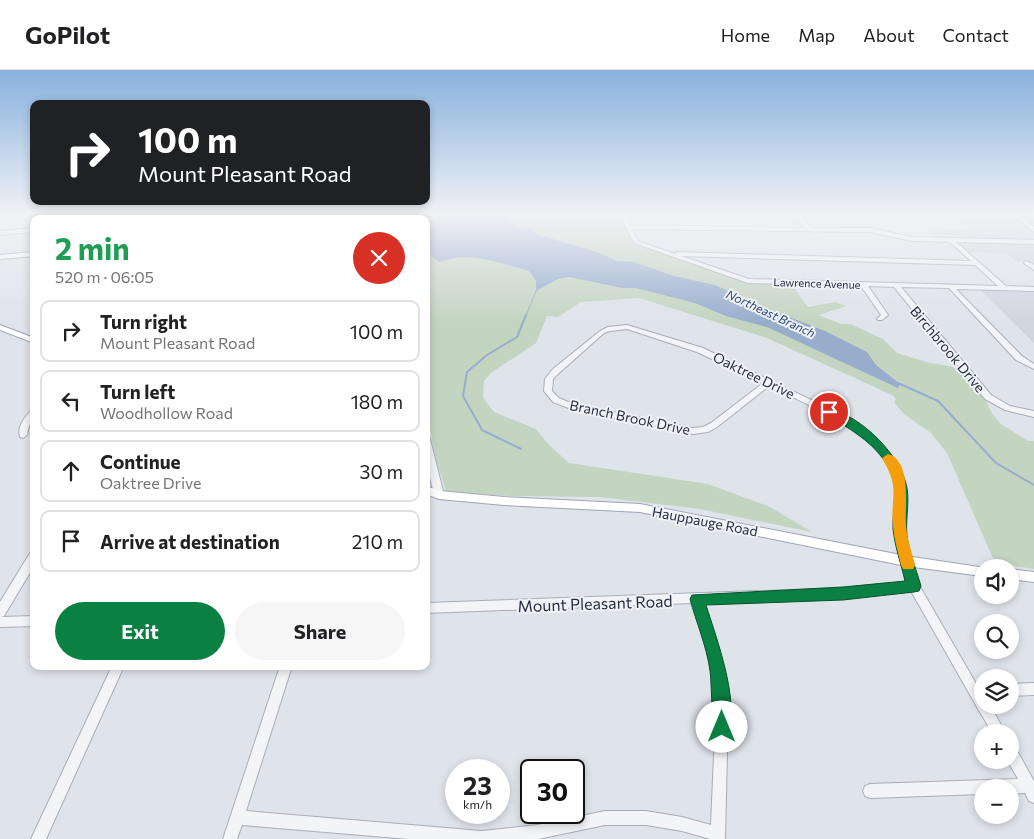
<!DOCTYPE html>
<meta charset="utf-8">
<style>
:root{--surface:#fff;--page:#f6f6f6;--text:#202124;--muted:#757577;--line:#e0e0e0;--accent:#0b8043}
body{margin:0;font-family:Commissioner,sans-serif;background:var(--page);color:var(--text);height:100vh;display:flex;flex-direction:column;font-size:19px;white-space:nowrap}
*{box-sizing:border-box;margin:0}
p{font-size:16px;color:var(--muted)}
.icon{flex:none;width:28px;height:28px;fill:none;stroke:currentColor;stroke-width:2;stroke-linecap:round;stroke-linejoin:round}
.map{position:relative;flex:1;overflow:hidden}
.panel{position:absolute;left:30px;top:145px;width:400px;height:455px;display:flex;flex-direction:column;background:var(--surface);border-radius:10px;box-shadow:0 2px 8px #0003}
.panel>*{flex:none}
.guide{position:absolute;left:30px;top:30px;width:400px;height:105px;border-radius:10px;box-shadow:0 2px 8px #0003;background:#202124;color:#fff;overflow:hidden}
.controls{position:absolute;left:974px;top:489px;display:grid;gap:10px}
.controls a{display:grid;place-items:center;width:45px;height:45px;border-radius:50%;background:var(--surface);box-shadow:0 2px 8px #0003;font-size:25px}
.speed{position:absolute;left:445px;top:689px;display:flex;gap:10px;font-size:25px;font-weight:700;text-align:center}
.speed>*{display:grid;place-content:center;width:65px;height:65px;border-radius:50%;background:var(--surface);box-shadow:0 2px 8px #0003;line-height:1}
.speed small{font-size:12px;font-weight:400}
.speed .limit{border:2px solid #111;border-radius:8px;background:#fff;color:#111}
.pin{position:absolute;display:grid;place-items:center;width:42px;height:42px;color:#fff;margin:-21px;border:2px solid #fff;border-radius:50%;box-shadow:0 1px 5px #0007}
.me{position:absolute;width:55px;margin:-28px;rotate:0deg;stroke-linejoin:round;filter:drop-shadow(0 0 4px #0008)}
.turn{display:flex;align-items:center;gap:18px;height:105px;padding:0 25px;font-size:22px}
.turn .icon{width:65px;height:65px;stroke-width:2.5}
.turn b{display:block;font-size:35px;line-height:42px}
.round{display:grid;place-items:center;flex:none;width:52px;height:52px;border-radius:26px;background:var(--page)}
.summary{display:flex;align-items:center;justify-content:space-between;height:85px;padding:0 25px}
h1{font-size:30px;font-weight:700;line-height:38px;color:#1e9e55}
.cta{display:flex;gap:10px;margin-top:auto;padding:10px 25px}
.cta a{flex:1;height:58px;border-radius:30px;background:var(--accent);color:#fff;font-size:20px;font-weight:700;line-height:58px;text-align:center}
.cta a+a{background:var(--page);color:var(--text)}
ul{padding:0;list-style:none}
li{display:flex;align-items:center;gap:15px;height:62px;margin:0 10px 8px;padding:0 15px;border:2px solid var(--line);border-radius:10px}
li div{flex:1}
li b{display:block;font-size:19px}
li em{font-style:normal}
header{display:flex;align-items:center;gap:30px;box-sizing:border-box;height:70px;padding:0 25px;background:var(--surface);border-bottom:1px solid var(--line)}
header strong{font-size:24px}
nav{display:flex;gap:28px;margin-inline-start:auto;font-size:18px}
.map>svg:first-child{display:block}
.built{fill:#d1d5df}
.green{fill:#c3d4c0}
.water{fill:#98adcc}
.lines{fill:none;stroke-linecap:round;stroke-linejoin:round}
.stream-far1{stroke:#98adcc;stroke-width:1}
.stream{stroke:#98adcc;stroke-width:2}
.minor-casing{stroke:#a8adb8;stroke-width:2}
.major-casing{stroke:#9ea5b6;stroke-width:2}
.minor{fill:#f3f4f8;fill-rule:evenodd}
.major{fill:#fff;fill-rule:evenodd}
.route{fill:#0b8043;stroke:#07532c}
.slow{fill:#f59e0b}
.labels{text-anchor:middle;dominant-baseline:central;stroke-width:4;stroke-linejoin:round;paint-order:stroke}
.far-street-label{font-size:11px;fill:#272e42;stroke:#eff2f7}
.far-water-label{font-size:12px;font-style:italic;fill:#2e4979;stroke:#eff2f7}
.street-label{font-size:14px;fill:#272e42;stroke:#eff2f7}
.near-street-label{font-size:16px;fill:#272e42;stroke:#eff2f7}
</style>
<header>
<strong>GoPilot</strong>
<nav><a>Home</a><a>Map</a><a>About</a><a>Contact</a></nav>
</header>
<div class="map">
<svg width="1034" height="769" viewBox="0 0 1034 769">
<rect width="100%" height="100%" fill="#dfe3ea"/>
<g class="built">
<polygon points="954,145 1034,145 1034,193 1017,192 1006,183 966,182 954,171 940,171 927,159 971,160"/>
<polygon points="980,220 1034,222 1034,273"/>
</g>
<polygon class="green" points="432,145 620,145 634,172 642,176 745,211 761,214 792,215 808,237 835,232 847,236 818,245 841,254 850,254 883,269 897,283 930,293 954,297 951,290 983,326 993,345 1001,354 1028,371 1034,371 1034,499 995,493 947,383 931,363 904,344 894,332 896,329 892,325 767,268 639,228 581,232 558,247 547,246 536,273 491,303 484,311 483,328 494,342 536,359 549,375 569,393 708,414 770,437 812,462 700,439 600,427 509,426 446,421 436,390 426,337 426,149 399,149"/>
<path class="water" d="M 483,145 L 507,145 C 512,158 521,157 532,159 L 536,164 L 597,182 L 617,191 L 634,192 L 674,206 L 715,215 L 758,235 L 825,261 L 867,282 L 876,295 L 900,314 L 898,318 L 767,257 L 726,246 L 695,233 L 636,218 L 622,218 L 569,207 L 558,209 L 536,221 L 536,211 L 529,201 C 498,193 471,180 439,192 L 426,181 L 426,151 L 448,147 Z"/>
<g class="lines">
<polyline class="stream-far1" points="526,246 536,221"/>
<g class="stream">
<polyline points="898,313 938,331 996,393 1034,415"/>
<polyline points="521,379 482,360 463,326 467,302 487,285 517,267 526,245"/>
</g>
<defs>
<g id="minor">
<polygon points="138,145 144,145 140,149 134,149"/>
<polygon points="285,145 290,145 289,149 284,149"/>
<rect x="332" y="145" width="6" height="4"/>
<rect x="377" y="145" width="6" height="4"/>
<path d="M 620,145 L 625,145 L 630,155 L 804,158 L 796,145 L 801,145 L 810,158 L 870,158 L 912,167 L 1034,170 L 1034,174 L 956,172 L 1006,216 L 1034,217 L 1034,221 L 956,219 L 1022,286 L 1034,294 L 1034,299 L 1016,290 L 949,218 L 901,217 L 991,325 L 1010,336 L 1034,341 L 1034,347 L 1005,340 L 985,329 L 894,217 L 868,216 L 888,245 L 882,250 L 878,250 L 877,249 L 881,245 L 861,216 L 748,213 L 634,173 ZM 632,159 L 870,162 L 912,171 L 950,172 L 971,191 L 677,182 L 675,184 L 638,171 ZM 681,186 L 975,195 L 998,216 L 749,209 Z"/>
<polygon points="1013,145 1019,145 1034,157 1034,162"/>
<polygon points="34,158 34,162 0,165 0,161"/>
<polygon points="1027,191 1034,195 1034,200 1025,194 1024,193"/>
<path d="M 627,255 L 703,278 L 832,340 L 860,356 L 879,371 L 898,396 L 906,419 L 904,456 L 906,473 L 919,515 L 982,624 L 982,635 L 990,635 L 1005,662 L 992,662 L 978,639 L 911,521 L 843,528 L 704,533 L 724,598 L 728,639 L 725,769 L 710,769 L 682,761 L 646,755 L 605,755 L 538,769 L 409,769 L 242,755 L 237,769 L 223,769 L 280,596 L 292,596 L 246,741 L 482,761 L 537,755 L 605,741 L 646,741 L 682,747 L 711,755 L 716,639 L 712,598 L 693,533 L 426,543 L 426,533 L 843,518 L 907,512 C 902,494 895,475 894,456 C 894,444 898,430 896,418 C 886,363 813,338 769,316 L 717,357 L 708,362 L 693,364 L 571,339 L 553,332 L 544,321 L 545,309 L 553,299 L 600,261 L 608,257 ZM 627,259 L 697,282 L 763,313 L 711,353 L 703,357 L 693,358 L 573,334 L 559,328 L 552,321 L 553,309 L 559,303 L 604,263 L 610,261 Z"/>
<path d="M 34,339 C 34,351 28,354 27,365 L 23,368 L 20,367 C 17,356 24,349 31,340 Z"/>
<polygon points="426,366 430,369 444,425 442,428 436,428 434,425 426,389"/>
<polygon points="34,482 34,496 4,546 1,547 34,546 34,556 0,557 0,532 30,483"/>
<polygon points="112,596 124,596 46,769 31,769"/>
<polygon points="1034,613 1034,625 1010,626 1010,614"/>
<polygon points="1010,675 1015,677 1034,711 1034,733 1029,731 1025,723 1010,724 1010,718 982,718 982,724 870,728 865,726 863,721 865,716 870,714 1018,709 1007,690 1010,690"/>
</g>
<g id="major">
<polygon points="404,145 426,145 405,149 383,149"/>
<polygon points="34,182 34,186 0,189 0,185"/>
<polygon points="0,255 34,268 34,273 0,260"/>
<polygon points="426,416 440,421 504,427 640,434 906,486 986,498 982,498 982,506 906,496 640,442 504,435 439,429 426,424"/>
<polygon points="1010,499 1034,502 1034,512 1010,509"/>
</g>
</defs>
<use href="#minor" class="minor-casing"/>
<use href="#major" class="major-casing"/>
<use href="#minor" class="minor"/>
<use href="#major" class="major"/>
</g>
<linearGradient id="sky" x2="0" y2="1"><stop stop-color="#88b1dd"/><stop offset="0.57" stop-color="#f1f2f6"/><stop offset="1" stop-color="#f1f2f6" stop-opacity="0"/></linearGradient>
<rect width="1034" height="253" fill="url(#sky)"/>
<path class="route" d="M 829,338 C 862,347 901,385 907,418 C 910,435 904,454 908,472 C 911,487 917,502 921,516 L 919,521 L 914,522 L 843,530 L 706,535 C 716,567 740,631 728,663 L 722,665 L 716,663 C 711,651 712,616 710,601 C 707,577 696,552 690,529 L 692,525 L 843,517 L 905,511 C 901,494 895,477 893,459 C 892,446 896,433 895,420 C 893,383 854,361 825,344 L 825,339 Z"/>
<path class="slow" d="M 888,384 C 913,391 904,438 906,456 C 907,469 912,483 915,495 L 913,499 L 903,499 L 901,495 C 898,482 894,469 893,456 C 890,425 901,420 882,388 Z"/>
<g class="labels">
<g class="far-street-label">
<text transform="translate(817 213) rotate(2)">Lawrence Avenue</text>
</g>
<g class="far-water-label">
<text transform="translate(771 243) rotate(25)">Northeast Branch</text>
</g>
<g class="street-label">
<text transform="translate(948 279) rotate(50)">Birchbrook Drive</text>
<text transform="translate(754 305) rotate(26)">Oaktree Drive</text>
<text transform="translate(630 347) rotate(12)">Branch Brook Drive</text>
<text transform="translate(705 451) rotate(11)">Hauppauge Road</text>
</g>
<g class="near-street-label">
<text transform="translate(595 533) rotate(-2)">Mount Pleasant Road</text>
</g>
</g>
</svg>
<div class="controls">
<a><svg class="icon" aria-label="sound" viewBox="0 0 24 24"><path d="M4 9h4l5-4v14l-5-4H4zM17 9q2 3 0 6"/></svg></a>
<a><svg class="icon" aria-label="search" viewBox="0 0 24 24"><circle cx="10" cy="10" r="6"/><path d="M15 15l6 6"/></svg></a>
<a><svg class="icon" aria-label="layers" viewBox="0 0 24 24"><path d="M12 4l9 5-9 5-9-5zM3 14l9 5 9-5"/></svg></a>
<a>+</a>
<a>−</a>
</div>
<div class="speed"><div>23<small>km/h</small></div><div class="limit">30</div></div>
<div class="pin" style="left:829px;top:342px;background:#d93025"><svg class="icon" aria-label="arrive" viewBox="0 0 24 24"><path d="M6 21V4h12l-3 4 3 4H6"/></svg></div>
<svg class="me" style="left:722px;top:657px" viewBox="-20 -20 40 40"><circle r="19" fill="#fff"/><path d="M0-13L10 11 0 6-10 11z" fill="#0b8043"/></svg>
<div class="guide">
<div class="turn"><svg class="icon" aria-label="right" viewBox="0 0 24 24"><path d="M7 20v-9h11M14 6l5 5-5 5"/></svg><div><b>100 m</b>Mount Pleasant Road</div></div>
</div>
<section class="panel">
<div class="summary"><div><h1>2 min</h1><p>520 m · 06:05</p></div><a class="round" style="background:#d93025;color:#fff"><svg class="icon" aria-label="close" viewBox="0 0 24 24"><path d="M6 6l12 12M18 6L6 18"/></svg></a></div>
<ul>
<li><svg class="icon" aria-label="right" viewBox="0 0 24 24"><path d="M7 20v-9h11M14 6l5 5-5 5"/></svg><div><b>Turn right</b><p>Mount Pleasant Road</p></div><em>100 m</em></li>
<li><svg class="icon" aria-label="left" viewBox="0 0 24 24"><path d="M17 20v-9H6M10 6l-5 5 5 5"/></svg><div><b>Turn left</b><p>Woodhollow Road</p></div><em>180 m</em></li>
<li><svg class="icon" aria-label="ahead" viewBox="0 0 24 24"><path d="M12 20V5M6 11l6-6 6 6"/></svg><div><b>Continue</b><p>Oaktree Drive</p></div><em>30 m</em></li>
<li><svg class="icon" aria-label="arrive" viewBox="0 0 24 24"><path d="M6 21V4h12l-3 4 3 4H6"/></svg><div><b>Arrive at destination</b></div><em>210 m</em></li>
</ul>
<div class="cta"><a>Exit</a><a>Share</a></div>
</section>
</div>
